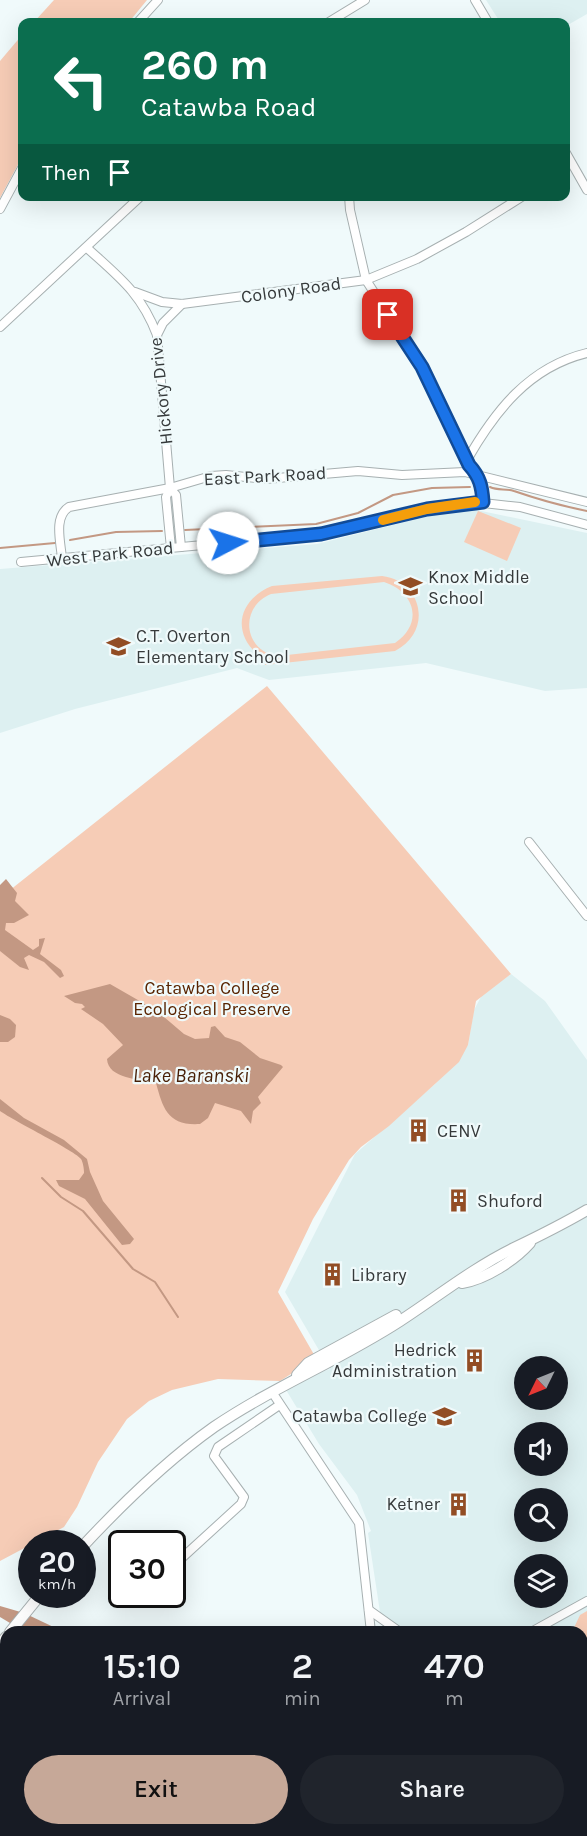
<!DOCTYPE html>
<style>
:root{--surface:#171b24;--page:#20242c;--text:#f1f3f6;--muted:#9ea1a6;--accent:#c6a898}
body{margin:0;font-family:Karla,sans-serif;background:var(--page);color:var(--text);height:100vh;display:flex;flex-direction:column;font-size:22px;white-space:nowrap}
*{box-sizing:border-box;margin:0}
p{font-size:20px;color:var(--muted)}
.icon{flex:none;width:33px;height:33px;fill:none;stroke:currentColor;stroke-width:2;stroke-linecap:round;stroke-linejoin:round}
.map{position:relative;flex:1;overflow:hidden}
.drawer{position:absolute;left:0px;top:1626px;width:588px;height:210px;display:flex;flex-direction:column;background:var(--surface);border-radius:18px 18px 0 0;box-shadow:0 6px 24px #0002}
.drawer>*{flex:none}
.top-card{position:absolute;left:18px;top:18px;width:552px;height:183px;border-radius:12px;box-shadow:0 6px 24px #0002;background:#0b6e4f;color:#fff;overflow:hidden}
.needle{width:39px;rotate:227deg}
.controls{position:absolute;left:514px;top:1356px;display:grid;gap:12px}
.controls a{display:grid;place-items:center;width:54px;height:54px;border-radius:50%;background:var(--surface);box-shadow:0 6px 24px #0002;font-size:30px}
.speed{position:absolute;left:18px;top:1530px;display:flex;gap:12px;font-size:30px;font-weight:700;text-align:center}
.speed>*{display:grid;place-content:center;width:78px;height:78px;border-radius:50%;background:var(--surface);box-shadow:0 6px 24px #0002;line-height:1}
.speed small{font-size:15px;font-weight:400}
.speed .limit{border:3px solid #111;border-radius:9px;background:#fff;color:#111}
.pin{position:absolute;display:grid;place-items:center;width:51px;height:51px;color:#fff;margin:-26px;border-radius:12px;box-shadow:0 3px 9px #0006}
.me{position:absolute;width:66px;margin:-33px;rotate:85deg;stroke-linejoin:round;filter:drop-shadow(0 0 4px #0008)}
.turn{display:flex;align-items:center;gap:21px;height:126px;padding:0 24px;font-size:27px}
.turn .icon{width:78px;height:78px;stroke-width:2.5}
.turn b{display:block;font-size:42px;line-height:51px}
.then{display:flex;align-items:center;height:57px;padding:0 24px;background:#0003;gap:12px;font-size:22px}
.eta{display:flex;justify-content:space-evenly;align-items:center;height:102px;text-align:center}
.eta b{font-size:36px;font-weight:600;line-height:42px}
.action{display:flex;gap:12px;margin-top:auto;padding:12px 24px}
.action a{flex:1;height:69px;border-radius:36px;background:var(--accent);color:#111;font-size:24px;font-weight:600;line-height:69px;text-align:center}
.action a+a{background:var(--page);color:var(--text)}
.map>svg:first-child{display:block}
.built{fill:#ddf0f1;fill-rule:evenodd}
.green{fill:#f6ccb6;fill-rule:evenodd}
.water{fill:#c39883}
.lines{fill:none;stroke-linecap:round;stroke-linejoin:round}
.stream{stroke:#c39883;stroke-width:2}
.minor-casing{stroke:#a7b0b1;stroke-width:10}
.major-casing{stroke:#a7b0b1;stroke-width:12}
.minor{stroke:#fff;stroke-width:8}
.major{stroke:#fff;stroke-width:10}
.route-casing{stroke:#114b97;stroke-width:15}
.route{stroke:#1a73e8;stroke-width:10}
.slow{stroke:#f59e0b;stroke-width:10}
.labels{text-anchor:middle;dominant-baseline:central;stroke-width:4.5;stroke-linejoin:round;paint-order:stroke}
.street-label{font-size:18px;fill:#363a3b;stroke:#f0fafb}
.poi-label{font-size:18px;fill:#363a3b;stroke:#f0fafb;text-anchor:start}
.park-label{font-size:18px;fill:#592400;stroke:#f0fafb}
.water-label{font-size:20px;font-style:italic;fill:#471f06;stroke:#f0fafb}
</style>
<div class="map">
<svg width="587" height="1836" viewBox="0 0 587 1836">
<rect width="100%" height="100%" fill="#f0fafb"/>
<g class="built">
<polygon points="486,0 587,0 587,14 566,26 566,22 500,22"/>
<polygon points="472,509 587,533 587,688 545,691 426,663 269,680 237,668 75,709 0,733 0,569 317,544 449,511"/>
<path d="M 511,974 L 545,1001 L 587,1060 L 587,1836 L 469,1836 L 464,1830 L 582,1830 L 582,1632 L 383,1632 L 368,1533 L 371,1531 L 357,1495 L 319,1444 L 283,1385 L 330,1369 L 285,1292 L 355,1154 L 435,1084 L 468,1045 L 474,1010 L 482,995 ZM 525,1366 L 558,1366 L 558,1400 L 525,1400 ZM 525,1432 L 558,1432 L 558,1466 L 525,1466 ZM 525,1498 L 558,1498 L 558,1532 L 525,1532 ZM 525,1564 L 558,1564 L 558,1598 L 525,1598 Z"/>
</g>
<g class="green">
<polygon points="54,0 147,0 129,22 34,22"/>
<polygon points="22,35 22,157 0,198 0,61"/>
<polygon points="478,511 521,528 507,561 464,542"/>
<path d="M 382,576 C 423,581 433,632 395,651 L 265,665 L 265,660 C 231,638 235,601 272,586 ZM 384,582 C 415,592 424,623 395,643 L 278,656 C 243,651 239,607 271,594 Z"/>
<polygon points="267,686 511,974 476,1001 468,1045 459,1062 389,1126 361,1147 349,1160 313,1219 278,1292 316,1358 280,1381 218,1379 172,1390 149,1401 127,1419 98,1462 77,1507 64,1527 0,1561 0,898"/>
<polygon points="587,1611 587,1745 582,1741 582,1632 572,1632 580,1615"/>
</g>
<g class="water">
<polygon points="6,879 17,893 15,901 29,915 14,923 6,923 5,930 33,950 39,946 39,939 45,938 40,954 61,970 64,976 60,978 44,962 29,955 24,958 29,970 20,967 0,951 0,885"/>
<path d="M 110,984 L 157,1011 L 184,1034 L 195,1039 L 209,1038 L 211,1027 L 215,1026 L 225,1037 L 240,1042 L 260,1058 L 281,1065 L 283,1067 L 258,1097 L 261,1103 L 253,1111 L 251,1124 L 241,1111 L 215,1103 L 208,1118 L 200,1124 C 168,1126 163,1109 156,1083 C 140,1079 108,1079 107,1059 L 123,1045 L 103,1024 L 81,1009 L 85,1007 L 82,1004 L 75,1003 L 64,996 Z"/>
<polygon points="0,1015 10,1019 16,1025 15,1037 8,1042 0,1042"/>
<path d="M 0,1099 L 24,1118 L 64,1140 L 87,1159 L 90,1172 L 103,1201 L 134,1239 L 130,1244 L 122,1245 L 85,1199 L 59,1186 L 56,1180 L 79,1180 L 84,1173 C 84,1169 83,1162 81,1159 C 77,1152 14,1121 0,1111 Z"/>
<polygon points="0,1606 24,1613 64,1632 25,1632 0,1617"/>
</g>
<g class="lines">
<g class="stream">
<path d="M 490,487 C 498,491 506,488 514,491 C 537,499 562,506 587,511"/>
<polyline points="185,530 316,524 358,513 393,495 432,488 470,487"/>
<polyline points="70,540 116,532 162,531"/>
<polyline points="0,548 55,543"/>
<polyline points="42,1178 61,1197 83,1211 133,1269 155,1282 178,1317"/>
</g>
<defs>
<g id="minor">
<polyline points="475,0 488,22"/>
<polyline points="138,22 158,0"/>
<polyline points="329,22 365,0"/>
<polyline points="566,153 587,190"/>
<polyline points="349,196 350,210 366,280 422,367 469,465 481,483 483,502"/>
<polyline points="0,209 22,168"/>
<path d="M 87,248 C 119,277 141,293 157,335 L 170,488"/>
<polyline points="135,292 162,302 182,304 366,280 417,259 466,232 523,196"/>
<polyline points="0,327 141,196"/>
<polyline points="157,335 163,323 182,304"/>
<path d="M 467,460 C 495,411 529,367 587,353"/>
<polyline points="171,548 166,497 170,488 176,495 181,547"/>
<path d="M 62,559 C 61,543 53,517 69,507 L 170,488 L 211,476 L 226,475 L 266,479 L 358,471 L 402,475 L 465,472 L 587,502"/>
<polyline points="21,562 321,534 427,509 474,502 520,507 587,525"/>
<polyline points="529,842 587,916"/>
<polyline points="272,1392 359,1523 371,1632"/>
<polyline points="172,1567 241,1504 244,1497 214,1456 218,1447 278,1406"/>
<polyline points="369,1610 400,1632"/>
<polyline points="531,1632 587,1601"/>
</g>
<g id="major">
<path d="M 462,1283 C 486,1279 515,1260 530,1243"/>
<polyline points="297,1375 308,1363 396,1315"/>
<path d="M 82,1547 C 122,1504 166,1461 214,1427 C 273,1387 340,1360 400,1321 C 437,1297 473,1268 514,1248 C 539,1236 563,1224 587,1210"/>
<polyline points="10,1632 41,1594"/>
<polyline points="0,1644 6,1637"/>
</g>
</defs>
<use href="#minor" class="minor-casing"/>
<use href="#major" class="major-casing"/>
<use href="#minor" class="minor"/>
<use href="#major" class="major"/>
</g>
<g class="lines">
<defs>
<path id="route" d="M 228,543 L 321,534 L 427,509 L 483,502 C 482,487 480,477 469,465 L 422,367 L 388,315"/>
</defs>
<use href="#route" class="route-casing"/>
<use href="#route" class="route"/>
<polyline class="slow" points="383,520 427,509 475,502"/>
</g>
<defs>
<symbol id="school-bare" viewBox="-9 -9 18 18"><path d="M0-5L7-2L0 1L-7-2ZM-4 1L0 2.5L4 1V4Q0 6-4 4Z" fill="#924d24" stroke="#f0fafb" stroke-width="2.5" paint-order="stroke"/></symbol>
<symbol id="building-bare" viewBox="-9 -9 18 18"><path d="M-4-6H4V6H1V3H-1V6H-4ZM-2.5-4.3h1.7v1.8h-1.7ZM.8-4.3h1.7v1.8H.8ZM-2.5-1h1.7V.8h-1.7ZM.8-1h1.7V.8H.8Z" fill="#924d24" stroke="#f0fafb" stroke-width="2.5" paint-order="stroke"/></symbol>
<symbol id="university-bare" viewBox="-9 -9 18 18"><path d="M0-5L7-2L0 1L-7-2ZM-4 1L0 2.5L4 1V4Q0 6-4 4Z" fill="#924d24" stroke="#f0fafb" stroke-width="2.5" paint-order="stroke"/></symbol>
</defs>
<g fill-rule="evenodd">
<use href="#school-bare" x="394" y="570" width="33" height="33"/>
<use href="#school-bare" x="102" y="630" width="33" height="33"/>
<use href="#building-bare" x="402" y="1114" width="33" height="33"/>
<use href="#building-bare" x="442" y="1184" width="33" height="33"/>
<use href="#building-bare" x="316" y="1258" width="33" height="33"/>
<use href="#building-bare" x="458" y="1344" width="33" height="33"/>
<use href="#university-bare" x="428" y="1400" width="33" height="33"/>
<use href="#building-bare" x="442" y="1488" width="33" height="33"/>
</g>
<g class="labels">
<g class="street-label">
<text transform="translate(291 290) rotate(-8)">Colony Road</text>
<text transform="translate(161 391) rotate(-96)">Hickory Drive</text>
<text transform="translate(265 476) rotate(-3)">East Park Road</text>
<text transform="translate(110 554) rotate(-6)">West Park Road</text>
</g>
<g class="poi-label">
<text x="428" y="577">Knox Middle<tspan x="428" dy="21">School</tspan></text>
<text x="136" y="636">C.T. Overton<tspan x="136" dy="21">Elementary School</tspan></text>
<text x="437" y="1131">CENV</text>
<text x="477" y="1201">Shuford</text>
<text x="351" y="1275">Library</text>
<text x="457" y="1350" text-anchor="end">Hedrick<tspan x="457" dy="21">Administration</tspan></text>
<text x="427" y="1416" text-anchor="end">Catawba College</text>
<text x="440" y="1504" text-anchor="end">Ketner</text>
</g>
<g class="park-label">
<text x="212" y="988">Catawba College<tspan x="212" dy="21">Ecological Preserve</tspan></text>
</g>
<g class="water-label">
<text x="191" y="1075">Lake Baranski</text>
</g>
</g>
</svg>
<div class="controls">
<a><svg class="needle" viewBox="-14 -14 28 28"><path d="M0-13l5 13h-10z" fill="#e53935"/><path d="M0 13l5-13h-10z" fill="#9ea1a6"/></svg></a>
<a><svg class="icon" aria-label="sound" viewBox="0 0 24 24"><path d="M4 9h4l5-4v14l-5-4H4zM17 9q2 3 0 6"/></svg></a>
<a><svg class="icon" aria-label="search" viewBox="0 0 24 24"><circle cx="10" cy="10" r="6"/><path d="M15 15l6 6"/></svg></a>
<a><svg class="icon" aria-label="layers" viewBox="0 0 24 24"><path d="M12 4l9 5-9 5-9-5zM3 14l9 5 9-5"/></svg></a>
</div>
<div class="speed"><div>20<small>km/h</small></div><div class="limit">30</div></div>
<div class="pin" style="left:388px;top:315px;background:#d93025"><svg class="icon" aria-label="arrive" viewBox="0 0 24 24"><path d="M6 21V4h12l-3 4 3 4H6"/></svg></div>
<svg class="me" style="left:228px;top:543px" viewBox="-20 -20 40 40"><circle r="19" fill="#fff"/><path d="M0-13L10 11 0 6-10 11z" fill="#1a73e8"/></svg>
<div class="top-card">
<div class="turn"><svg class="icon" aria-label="left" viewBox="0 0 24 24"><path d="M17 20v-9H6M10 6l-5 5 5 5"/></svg><div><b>260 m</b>Catawba Road</div></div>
<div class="then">Then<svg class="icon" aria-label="arrive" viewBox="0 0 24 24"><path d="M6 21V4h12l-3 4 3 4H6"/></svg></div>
</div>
<section class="drawer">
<div class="eta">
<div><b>15:10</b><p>Arrival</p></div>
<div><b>2</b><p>min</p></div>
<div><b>470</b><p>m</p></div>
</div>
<div class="action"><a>Exit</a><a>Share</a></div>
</section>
</div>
